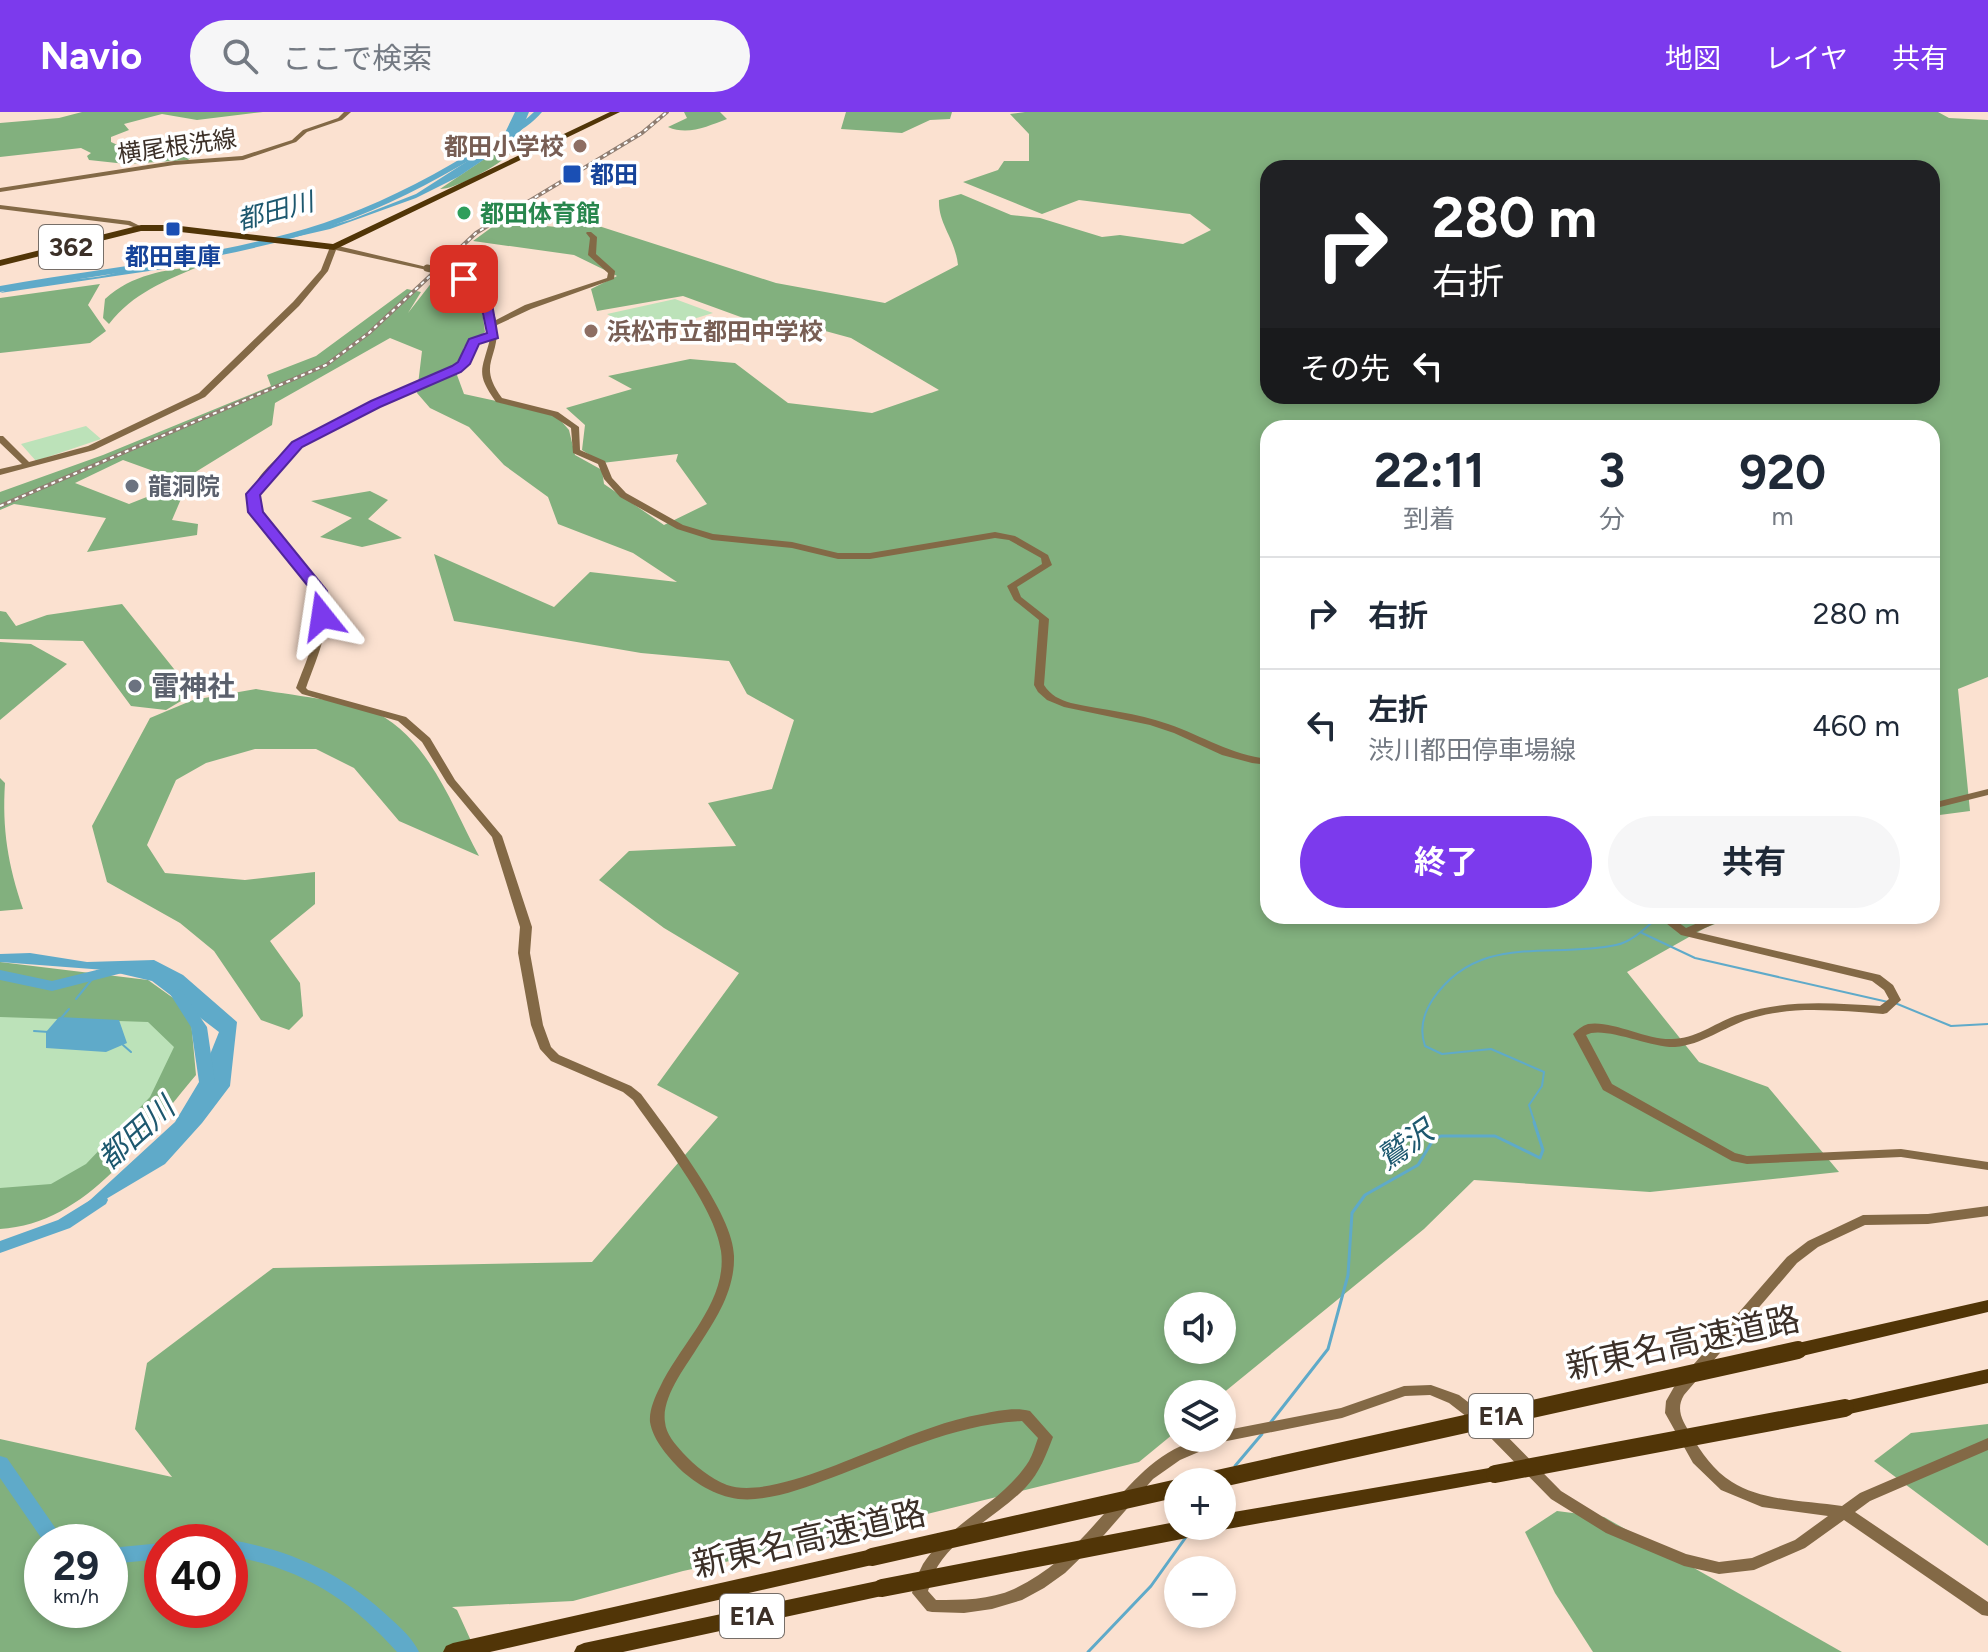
<!DOCTYPE html>
<html lang="ja">
<meta charset="utf-8">
<style>
:root{--surface:#fff;--page:#f6f6f7;--text:#1f2937;--muted:#747a83;--line:#e0e1e3;--accent:#7c3aed}
body{margin:0;font-family:Figtree,"Noto Sans JP",sans-serif;background:var(--page);color:var(--text);height:100vh;display:flex;flex-direction:column;font-size:30px;white-space:nowrap}
*{box-sizing:border-box;margin:0}
p{font-size:26px;color:var(--muted)}
.icon{flex:none;width:44px;height:44px;fill:none;stroke:currentColor;stroke-width:2;stroke-linecap:round;stroke-linejoin:round}
.map{position:relative;flex:1;overflow:hidden}
.sheet{position:absolute;left:1260px;top:308px;width:680px;height:504px;display:flex;flex-direction:column;background:var(--surface);border-radius:24px;box-shadow:0 4px 12px #0003}
.sheet>*{flex:none}
.guide{position:absolute;left:1260px;top:48px;width:680px;height:244px;border-radius:24px;box-shadow:0 4px 12px #0003;background:#202124;color:#fff;overflow:hidden}
.fabs{position:absolute;left:1164px;top:1180px;display:grid;gap:16px}
.fabs a{display:grid;place-items:center;width:72px;height:72px;border-radius:50%;background:var(--surface);box-shadow:0 4px 12px #0003;font-size:40px}
.speed{position:absolute;left:24px;top:1412px;display:flex;gap:16px;font-size:40px;font-weight:700;text-align:center}
.speed>*{display:grid;place-content:center;width:104px;height:104px;border-radius:50%;background:var(--surface);box-shadow:0 4px 12px #0003;line-height:1}
.speed small{font-size:20px;font-weight:400}
.speed .limit{border:12px solid #d22;background:#fff;color:#111}
.pin{position:absolute;display:grid;place-items:center;width:68px;height:68px;color:#fff;margin:-34px;border-radius:16px;box-shadow:0 4px 12px #0006}
.me{position:absolute;width:88px;margin:-44px;rotate:345deg;stroke-linejoin:round;filter:drop-shadow(0 0 6px #0008)}
.turn{display:flex;align-items:center;gap:28px;height:168px;padding:0 40px;font-size:36px}
.turn .icon{width:104px;height:104px;stroke-width:2.5}
.turn b{display:block;font-size:56px;line-height:68px}
.then{display:flex;align-items:center;height:76px;padding:0 40px;background:#0003;gap:16px;font-size:30px}
.eta{display:flex;justify-content:space-evenly;align-items:center;height:136px;text-align:center}
.eta b{font-size:48px;font-weight:700;line-height:56px}
.button{display:flex;gap:16px;margin-top:auto;padding:16px 40px}
.button a{flex:1;height:92px;border-radius:48px;background:var(--accent);color:#fff;font-size:32px;font-weight:700;line-height:92px;text-align:center}
.button a+a{background:var(--page);color:var(--text)}
ul{padding:0;list-style:none}
li{display:flex;align-items:center;gap:24px;height:112px;padding:0 40px;border-top:2px solid var(--line)}
li div{flex:1}
li b{display:block;font-size:30px}
li em{font-style:normal}
header{display:flex;align-items:center;gap:48px;box-sizing:border-box;height:112px;padding:0 40px;background:var(--accent);color:#fff}
header strong{font-size:38px}
nav{display:flex;gap:44px;margin-inline-start:auto;font-size:28px}
.search{width:560px;height:72px;background:var(--page);display:flex;align-items:center;gap:20px;box-sizing:border-box;padding:0 28px;border-radius:44px;color:var(--muted);font-size:30px}
.map>svg:first-child{display:block}
.green{fill:#bce2b9}
.forest{fill:#82b07e;fill-rule:evenodd}
.water{fill:#5faac9}
.lines{fill:none;stroke-linecap:round;stroke-linejoin:round}
.stream-far1{stroke:#5faac9;stroke-width:2}
.stream{stroke:#5faac9;stroke-width:3}
.river{fill:#5faac9;fill-rule:evenodd}
.secondary{fill:#836946;fill-rule:evenodd}
.highway{fill:#513507;fill-rule:evenodd}
.rail-casing{stroke:#8f7d71;stroke-width:4}
.rail{stroke:#fff;stroke-width:2;stroke-dasharray:4;stroke-linecap:butt}
.secondary-bridge{stroke:#836946;stroke-width:7}
.highway-bridge{stroke:#513507;stroke-width:18}
.route{fill:#7c3aed;stroke:#51269a;stroke-width:2}
.education-dot{fill:#8d6e63;stroke:#fff;stroke-width:3}
.transit-dot{fill:#1a4fb4;stroke:#fff;stroke-width:3}
.leisure-dot{fill:#2e9e5b;stroke:#fff;stroke-width:3}
.worship-dot{fill:#6b7280;stroke:#fff;stroke-width:3}
.labels{text-anchor:middle;dominant-baseline:central;stroke-width:7;stroke-linejoin:round;paint-order:stroke}
.far-street-label{font-size:24px;fill:#3c3028;stroke:#fff}
.far-education-label{font-size:24px;font-weight:bold;fill:#785e54;stroke:#fff;text-anchor:end}
.far-transit-label{font-size:24px;font-weight:bold;fill:#164399;stroke:#fff;text-anchor:start}
.far-leisure-label{font-size:24px;font-weight:bold;fill:#27864d;stroke:#fff;text-anchor:start}
.far-worship-label{font-size:24px;font-weight:bold;fill:#5b616d;stroke:#fff;text-anchor:start}
.far-water-label{font-size:26px;font-style:italic;fill:#1d586f;stroke:#fff}
.shield{fill:#fff;stroke:#766e68;stroke-width:2}
.shield-label{font-size:26px;font-weight:bold;fill:#3c3028}
.worship-label{font-size:28px;font-weight:bold;fill:#5b616d;stroke:#fff;text-anchor:start}
.water-label{font-size:30px;font-style:italic;fill:#1d586f;stroke:#fff}
.near-street-label{font-size:34px;fill:#3c3028;stroke:#fff}
</style>
<header>
<strong>Navio</strong>
<div class="search"><svg class="icon" aria-label="search" viewBox="0 0 24 24"><circle cx="10" cy="10" r="6"/><path d="M15 15l6 6"/></svg>ここで検索</div>
<nav><a>地図</a><a>レイヤ</a><a>共有</a></nav>
</header>
<div class="map">
<svg width="1988" height="1540" viewBox="0 0 1988 1540">
<rect width="100%" height="100%" fill="#fbe1d0"/>
<g class="green">
<polygon points="675,187 713,201 667,215 658,210 629,214 607,202"/>
<polygon points="86,314 101,327 36,349 21,332"/>
<polygon points="0,868 124,870 188,948 98,1056 0,1092"/>
</g>
<g class="forest">
<polygon points="82,0 263,0 197,8 162,2 124,12 129,18 111,25 111,30 122,35 145,30 195,41 188,48 126,52 89,48 87,44 91,41 81,36 0,45 0,11 59,6"/>
<path d="M 684,0 L 720,0 L 727,7 C 708,14 688,24 668,15 L 687,6 Z"/>
<polygon points="846,0 952,0 950,7 930,8 902,21 841,17"/>
<path d="M 1025,0 L 1938,0 L 1949,6 L 1988,8 L 1988,565 L 1958,577 L 1970,699 L 1932,704 L 1932,316 L 1268,316 L 1268,804 L 1735,804 L 1705,816 L 1627,860 L 1699,950 L 1768,975 L 1839,1060 L 1650,1080 L 1474,1068 L 1424,1117 L 1222,1282 L 1178,1282 L 1178,1318 L 1139,1350 L 772,1440 L 683,1459 L 573,1489 L 452,1495 L 457,1498 L 476,1540 L 0,1540 L 0,1327 L 172,1365 L 135,1317 L 147,1251 L 273,1156 L 592,1150 L 718,1005 L 657,973 L 739,861 L 664,816 L 599,768 L 629,739 L 736,734 L 708,691 L 772,677 L 794,608 L 747,582 L 729,549 L 641,541 L 454,509 L 434,442 L 554,495 L 590,460 L 677,470 L 633,441 L 558,412 L 548,385 L 504,353 L 469,315 L 430,296 L 417,281 L 422,239 L 390,226 L 275,291 L 272,313 L 181,369 L 123,348 L 75,371 L 129,392 L 172,375 L 184,380 L 172,408 L 198,412 L 197,423 L 87,440 L 106,406 L 14,392 L 0,398 L 0,380 L 103,343 L 271,274 L 267,263 L 316,244 L 407,177 L 421,180 L 408,201 L 436,165 C 474,175 481,181 485,220 L 464,235 L 457,263 L 464,282 L 555,302 L 569,318 L 575,343 L 602,358 L 604,372 L 664,413 L 707,392 L 676,349 L 678,342 L 602,351 L 582,338 L 585,313 L 566,296 L 632,277 L 608,264 L 690,247 L 735,251 L 788,291 L 872,301 L 939,278 L 851,226 L 807,214 L 771,216 L 683,184 L 597,199 L 591,177 L 617,164 L 574,143 L 473,129 L 499,110 L 557,115 L 580,108 L 776,171 L 885,191 L 958,153 C 955,126 938,112 939,88 L 961,82 L 1011,103 L 1040,106 L 1102,125 L 1120,123 L 1183,132 L 1211,118 L 1190,102 L 1079,88 L 1042,102 L 963,70 L 998,58 L 1004,49 L 1029,49 L 1029,22 L 1010,2 ZM 1268,56 L 1932,56 L 1932,284 L 1268,284 ZM 1178,1194 L 1222,1194 L 1222,1238 L 1178,1238 ZM 42,1430 L 110,1430 L 110,1498 L 42,1498 ZM 162,1430 L 230,1430 L 230,1498 L 162,1498 Z"/>
<path d="M 520,30 C 514,46 458,77 440,77 L 508,31 Z"/>
<path d="M 200,154 C 165,169 133,181 109,212 L 103,206 L 105,187 C 133,162 164,158 200,154 Z"/>
<polygon points="100,172 88,193 106,219 90,231 0,241 0,186"/>
<polygon points="370,379 388,388 368,407 402,426 362,435 320,425 352,406 311,389"/>
<polygon points="122,492 178,562 186,586 166,598 131,594 83,529 0,527 0,499 6,500 16,514 47,503"/>
<polygon points="0,530 31,532 67,552 0,608"/>
<path d="M 256,577 C 283,582 356,590 377,601 C 430,629 452,694 479,744 L 399,709 L 354,656 L 316,637 L 255,637 L 206,651 L 176,668 L 147,733 L 165,761 L 245,768 L 315,760 L 315,792 L 270,829 L 300,871 L 303,904 L 289,918 L 261,908 L 214,839 L 180,811 L 107,770 L 92,714 L 150,606 L 193,588 Z"/>
<path d="M 0,666 L 5,671 C 2,717 8,753 23,797 L 0,799 Z"/>
<path d="M 0,850 L 148,868 L 190,898 L 196,963 C 144,1024 88,1112 0,1117 L 0,1076 L 51,1072 L 86,1052 L 150,985 L 174,935 L 148,910 L 0,905 Z"/>
<polygon points="1988,1312 1988,1434 1874,1349 1911,1321"/>
<polygon points="1557,1399 1604,1405 1842,1540 1593,1540 1555,1481 1525,1420"/>
</g>
<g class="water">
<path d="M 515,0 L 529,0 L 522,17 L 510,30 L 458,65 L 416,86 L 330,117 L 196,148 L 183,154 L 0,181 C 32,167 72,170 107,163 C 129,158 146,152 169,151 L 289,125 L 350,108 L 416,82 L 502,27 Z"/>
<polygon points="30,841 87,850 154,848 183,863 237,910 230,974 202,1011 165,1052 64,1112 175,1010 199,970 219,920 152,869 105,858 0,850 0,842"/>
<polygon points="59,905 119,908 127,931 106,940 46,936 46,920"/>
</g>
<g class="lines">
<g class="stream-far1">
<polyline points="1642,821 1695,846 1888,890"/>
<polyline points="76,887 93,866"/>
<polyline points="1895,891 1951,914 1988,912"/>
<polyline points="62,905 69,897"/>
<polyline points="34,919 49,920"/>
<polyline points="123,933 131,940"/>
<path d="M 1535,1012 L 1529,993 L 1542,974 L 1544,960 L 1491,937 L 1442,942 L 1425,934 C 1419,917 1423,902 1433,887 C 1479,820 1549,847 1616,833 C 1632,830 1645,816 1657,806"/>
</g>
<g class="stream">
<polyline points="1271,1310 1328,1237 1348,1163 1352,1101 1365,1083 1418,1053 1433,1028 1441,1024 1495,1024 1540,1046 1543,1038 1534,1010"/>
<polyline points="1235,1354 1262,1322"/>
<polyline points="1088,1540 1151,1474 1186,1425"/>
</g>
<g class="river">
<path d="M 534,0 L 542,0 C 525,20 499,30 477,44 C 431,71 384,96 334,113 C 227,150 111,160 0,180 L 0,174 C 108,155 219,145 324,111 C 374,94 422,70 467,43 C 489,29 515,19 534,0 Z"/>
<polygon points="129,850 136,855 134,858 52,879 0,868 0,858 52,869"/>
<polygon points="177,877 182,879 207,915 215,970 213,974 201,974 199,970 191,915 170,882"/>
<polygon points="100,1082 106,1084 108,1088 106,1092 70,1116 0,1141 0,1129 58,1108"/>
<polygon points="0,1344 7,1346 65,1430 44,1430 0,1366"/>
<path d="M 230,1428 C 292,1438 345,1463 391,1507 C 401,1516 413,1527 419,1540 L 397,1540 C 349,1486 301,1456 230,1444 L 230,1430 L 225,1430 Z"/>
<polygon points="162,1431 162,1447 110,1452 110,1436"/>
</g>
<g class="secondary">
<polygon points="344,0 351,0 342,8 307,20 296,30 243,48 174,53 0,80 0,76 174,49 242,44 292,28 303,18 338,6"/>
<polygon points="0,93 130,109 144,116 141,118 128,113 0,97"/>
<path d="M 587,120 L 591,120 L 597,125 L 596,142 L 615,159 L 614,167 L 531,197 L 497,213 C 499,248 477,252 502,286 L 558,300 L 579,315 L 580,338 L 605,349 L 612,366 L 626,381 L 683,413 L 713,422 L 792,430 L 838,441 L 870,441 L 995,420 L 1015,424 L 1048,443 L 1052,453 L 1017,475 L 1021,485 L 1049,507 L 1044,573 C 1050,583 1060,588 1071,591 C 1103,598 1137,601 1168,612 C 1203,624 1231,643 1268,647 L 1268,653 L 1252,651 L 1222,643 L 1174,621 L 1150,613 L 1064,595 L 1047,588 L 1038,580 L 1034,573 L 1039,508 L 1014,488 L 1007,474 L 1042,452 L 1041,446 L 1009,428 L 995,426 L 870,447 L 838,447 L 792,436 L 712,428 L 677,417 L 620,385 L 604,367 L 598,352 L 573,341 L 571,316 L 552,304 L 496,290 C 475,260 482,259 490,227 L 476,230 L 468,252 L 460,259 C 404,282 300,320 266,369 C 261,375 259,385 256,392 C 266,411 280,425 294,441 C 342,492 328,516 306,576 L 308,578 L 406,605 L 430,626 L 455,668 L 502,724 L 532,815 L 530,841 L 543,913 L 551,935 L 559,943 L 631,974 L 641,982 C 667,1018 734,1102 734,1144 C 735,1177 717,1206 699,1233 C 687,1253 661,1285 665,1310 C 666,1322 675,1332 683,1341 C 695,1354 710,1366 727,1373 C 765,1387 846,1348 884,1334 C 915,1321 948,1308 982,1302 C 997,1299 1015,1295 1030,1299 L 1053,1325 C 1046,1343 1040,1360 1026,1375 C 999,1404 951,1425 934,1461 C 931,1467 930,1474 928,1479 L 936,1488 C 962,1488 990,1488 1014,1477 C 1046,1462 1072,1438 1095,1412 C 1122,1383 1144,1351 1181,1334 C 1188,1331 1196,1327 1204,1326 C 1209,1325 1216,1326 1222,1326 L 1222,1319 L 1341,1296 L 1404,1274 L 1431,1273 L 1459,1283 L 1490,1307 L 1561,1379 L 1616,1413 L 1686,1442 L 1719,1450 L 1752,1446 L 1795,1428 L 1828,1404 L 1762,1395 L 1721,1378 L 1693,1351 L 1665,1301 L 1666,1289 L 1674,1275 L 1787,1145 L 1808,1129 L 1863,1103 L 1928,1102 L 1988,1094 L 1988,1104 L 1928,1112 L 1865,1113 L 1818,1135 L 1797,1151 L 1684,1283 C 1675,1298 1683,1309 1691,1323 C 1701,1340 1714,1359 1732,1370 C 1761,1389 1808,1389 1842,1394 L 1860,1381 L 1988,1326 L 1988,1338 L 1870,1389 L 1855,1400 L 1988,1490 L 1988,1504 L 1982,1503 L 1844,1408 L 1805,1436 L 1754,1458 L 1719,1462 L 1684,1454 L 1606,1421 L 1551,1387 L 1480,1315 L 1449,1291 L 1430,1283 L 1405,1284 L 1342,1306 L 1222,1330 L 1180,1348 L 1153,1367 L 1104,1423 L 1065,1461 L 1044,1476 L 1022,1488 L 992,1497 L 964,1501 L 932,1500 L 927,1499 L 912,1481 C 915,1471 918,1461 923,1452 C 950,1410 1002,1392 1029,1349 C 1033,1342 1035,1334 1038,1326 L 1022,1309 C 954,1312 893,1343 831,1366 C 807,1375 781,1385 755,1387 C 728,1390 703,1377 683,1360 C 670,1347 653,1329 650,1310 C 649,1298 655,1285 660,1275 C 680,1232 728,1190 721,1139 C 715,1094 659,1026 633,988 L 623,980 L 551,949 L 540,937 L 531,913 L 518,841 L 520,815 L 492,725 L 447,671 L 422,630 L 398,609 L 302,582 L 296,576 C 317,521 333,494 289,446 C 273,429 259,413 248,392 C 251,385 253,376 257,369 C 289,319 400,278 454,255 L 461,251 L 470,227 L 490,222 C 489,189 473,172 440,162 L 440,158 C 468,160 490,182 496,208 L 525,193 L 607,166 L 608,161 L 588,143 L 590,126 L 586,121 Z"/>
<polygon points="334,133 431,156 427,158 336,138 328,159 299,194 205,285 94,338 0,363 0,357 22,352 0,331 0,324 3,324 29,350 88,334 199,281 293,190 321,158 330,135"/>
<polygon points="1988,677 1988,683 1932,697 1932,691"/>
<path d="M 1657,804 L 1670,804 L 1686,816 L 1714,804 L 1729,804 L 1727,806 L 1696,820 L 1880,863 L 1893,873 L 1901,888 L 1887,901 L 1883,902 C 1839,899 1792,893 1749,907 C 1724,915 1702,933 1675,935 C 1651,936 1603,913 1586,923 L 1612,972 L 1735,1041 L 1747,1044 L 1901,1037 L 1988,1050 L 1988,1058 L 1901,1045 L 1747,1052 L 1732,1049 L 1603,978 L 1573,922 C 1577,918 1582,914 1588,912 C 1612,908 1646,928 1672,927 C 1697,927 1717,909 1741,902 C 1787,887 1833,891 1880,894 L 1889,887 L 1884,878 L 1872,869 L 1681,823 Z"/>
</g>
<g class="highway">
<polygon points="610,0 620,0 334,138 172,119 141,119 0,154 0,148 141,113 172,113 333,132"/>
<polygon points="1988,1188 1988,1200 1798,1245 1792,1243 1789,1238 1792,1233 1798,1231"/>
<polygon points="1988,1257 1988,1271 1845,1303 1839,1301 1836,1296 1839,1291 1845,1289"/>
<polygon points="1495,1355 1502,1357 1504,1362 1502,1367 1495,1369 1222,1418 1215,1414 1222,1414 1222,1402"/>
<polygon points="872,1437 879,1439 882,1445 879,1451 872,1453 490,1540 443,1540 446,1534 453,1531"/>
<polygon points="882,1468 889,1470 892,1476 889,1482 882,1484 623,1540 574,1540 577,1534 584,1531"/>
</g>
<defs>
<polyline id="rail" points="0,394 326,253 369,221 476,121 642,21 667,0"/>
</defs>
<use href="#rail" class="rail-casing"/>
<use href="#rail" class="rail"/>
<polyline class="secondary-bridge" points="427,156 443,160"/>
<g class="highway-bridge">
<polyline points="1495,1362 1845,1296"/>
<polyline points="1204,1370 1798,1238"/>
<polyline points="872,1445 1178,1376"/>
<polyline points="882,1476 1202,1414"/>
</g>
</g>
<polygon class="route" points="460,164 468,164 491,186 498,226 479,232 470,252 461,260 380,295 302,335 260,383 263,400 327,479 330,504 317,507 312,479 248,400 246,382 292,330 371,289 452,254 458,250 469,227 487,221 480,187 460,169"/>
<g class="education-dot">
<circle cx="580" cy="34" r="8"/>
<circle cx="591" cy="219" r="8"/>
</g>
<g class="transit-dot">
<rect x="562" y="52" width="20" height="20" rx="4"/>
<rect x="165" y="109" width="16" height="16" rx="4"/>
</g>
<circle class="leisure-dot" cx="464" cy="101" r="8"/>
<g class="worship-dot">
<circle cx="132" cy="374" r="8"/>
<circle cx="135" cy="574" r="8"/>
</g>
<g class="labels">
<g class="far-street-label">
<text transform="translate(177 34) rotate(-8)">横尾根洗線</text>
</g>
<g class="far-education-label">
<text x="564" y="34">都田小学校</text>
<text x="607" y="219" text-anchor="start">浜松市立都田中学校</text>
</g>
<g class="far-transit-label">
<text x="590" y="62">都田</text>
<text x="173" y="144" text-anchor="middle">都田車庫</text>
</g>
<g class="far-leisure-label">
<text x="480" y="101">都田体育館</text>
</g>
<g class="far-worship-label">
<text x="148" y="374">龍洞院</text>
</g>
<g class="far-water-label">
<text transform="translate(275 99) rotate(-15)">都田川</text>
</g>
<g class="shield">
<rect x="39" y="113" width="64" height="44" rx="6"/>
<rect x="1469" y="1282" width="64" height="44" rx="6"/>
<rect x="720" y="1482" width="64" height="44" rx="6"/>
</g>
<g class="shield-label">
<text x="71" y="135">362</text>
<text x="1501" y="1304">E1A</text>
<text x="752" y="1504">E1A</text>
</g>
<g class="worship-label">
<text x="151" y="574">雷神社</text>
</g>
<g class="water-label">
<text transform="translate(136 1021) rotate(-42)">都田川</text>
<text transform="translate(1405 1033) rotate(-35)">鷲沢</text>
</g>
<g class="near-street-label">
<text transform="translate(1683 1231) rotate(-12)">新東名高速道路</text>
<text transform="translate(809 1427) rotate(-13)">新東名高速道路</text>
</g>
</g>
</svg>
<div class="fabs">
<a><svg class="icon" aria-label="sound" viewBox="0 0 24 24"><path d="M4 9h4l5-4v14l-5-4H4zM17 9q2 3 0 6"/></svg></a>
<a><svg class="icon" aria-label="layers" viewBox="0 0 24 24"><path d="M12 4l9 5-9 5-9-5zM3 14l9 5 9-5"/></svg></a>
<a>+</a>
<a>−</a>
</div>
<div class="speed"><div>29<small>km/h</small></div><div class="limit">40</div></div>
<div class="pin" style="left:464px;top:167px;background:#d93025"><svg class="icon" aria-label="arrive" viewBox="0 0 24 24"><path d="M6 21V4h12l-3 4 3 4H6"/></svg></div>
<svg class="me" style="left:322px;top:504px" viewBox="-20 -20 40 40"><path d="M0-17L14 15 0 8-14 15z" fill="#7c3aed" stroke="#fff" stroke-width="4"/></svg>
<div class="guide">
<div class="turn"><svg class="icon" aria-label="right" viewBox="0 0 24 24"><path d="M7 20v-9h11M14 6l5 5-5 5"/></svg><div><b>280 m</b>右折</div></div>
<div class="then">その先<svg class="icon" aria-label="left" viewBox="0 0 24 24"><path d="M17 20v-9H6M10 6l-5 5 5 5"/></svg></div>
</div>
<section class="sheet">
<div class="eta">
<div><b>22:11</b><p>到着</p></div>
<div><b>3</b><p>分</p></div>
<div><b>920</b><p>m</p></div>
</div>
<ul>
<li><svg class="icon" aria-label="right" viewBox="0 0 24 24"><path d="M7 20v-9h11M14 6l5 5-5 5"/></svg><div><b>右折</b></div><em>280 m</em></li>
<li><svg class="icon" aria-label="left" viewBox="0 0 24 24"><path d="M17 20v-9H6M10 6l-5 5 5 5"/></svg><div><b>左折</b><p>渋川都田停車場線</p></div><em>460 m</em></li>
</ul>
<div class="button"><a>終了</a><a>共有</a></div>
</section>
</div>
